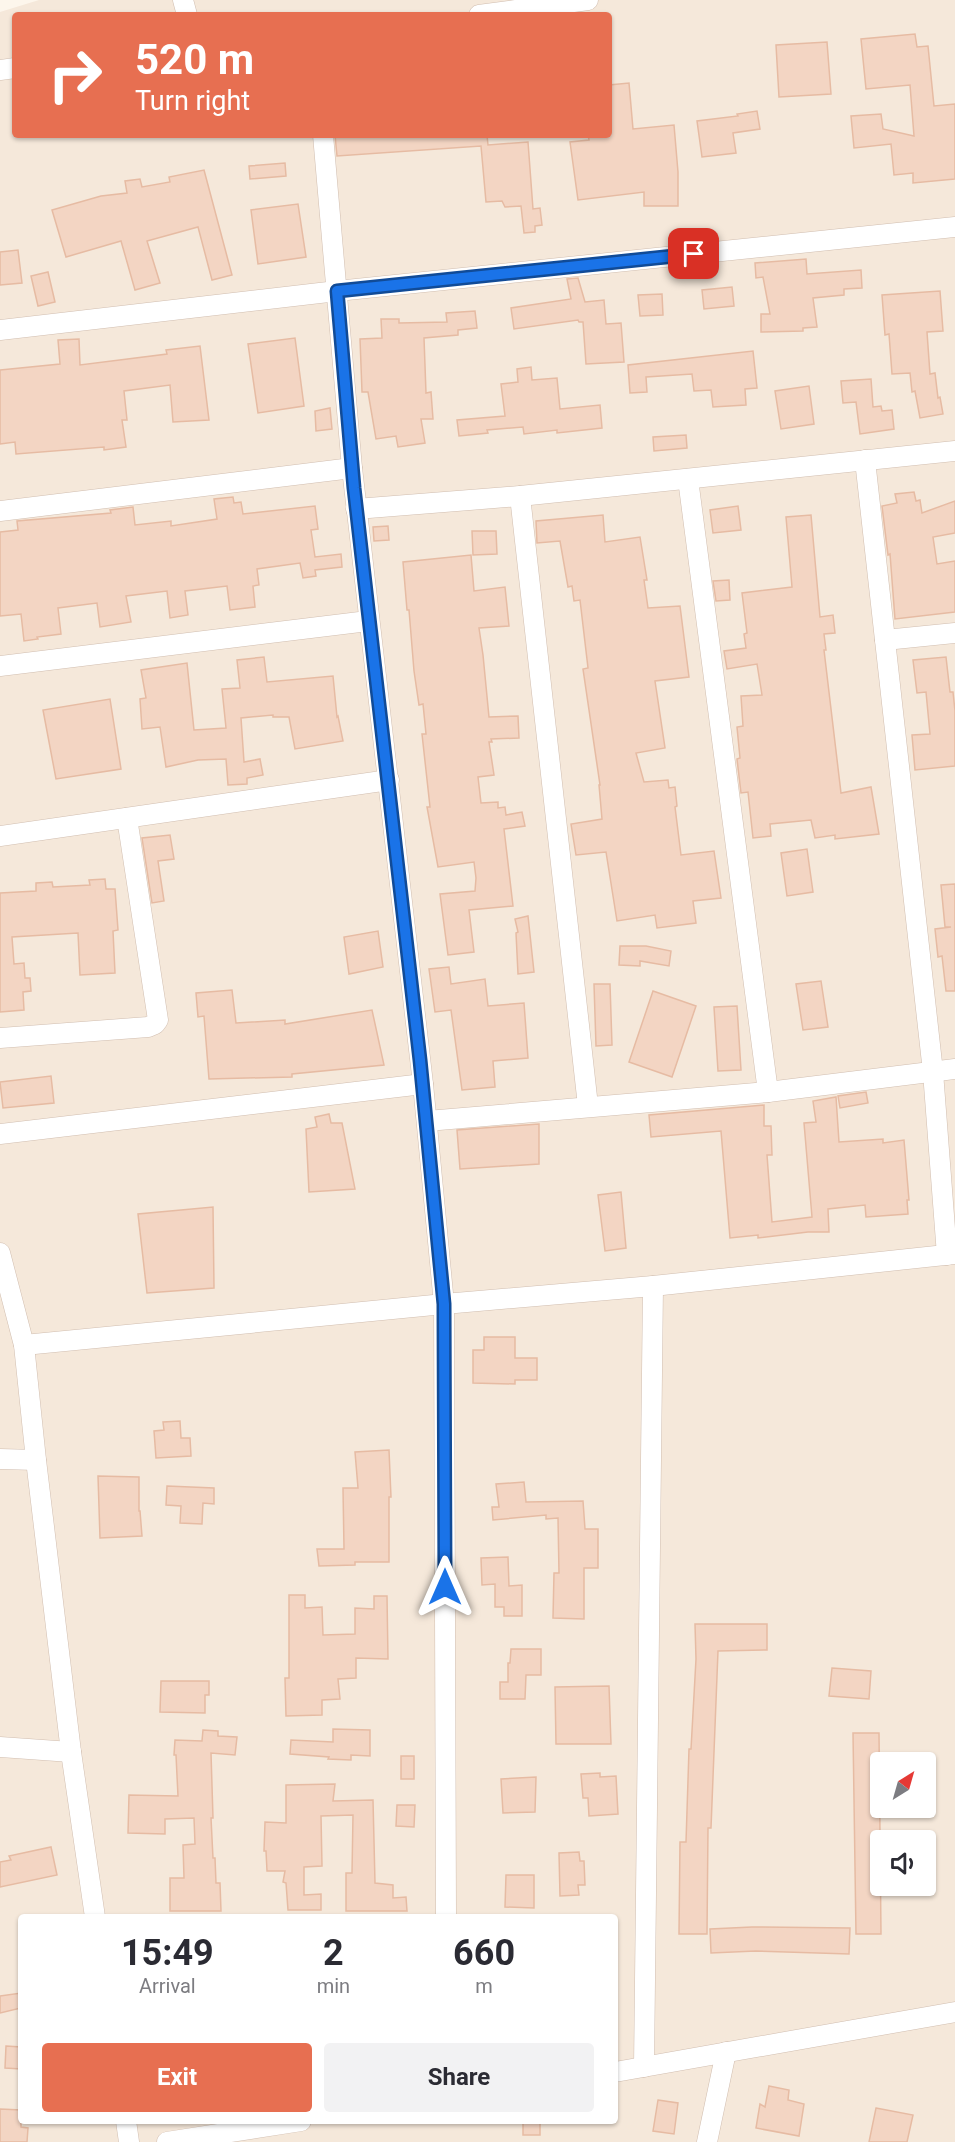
<!DOCTYPE html>
<style>
:root{--surface:#fff;--page:#f2f2f3;--text:#2b2b33;--muted:#7c7c81;--accent:#e76f51}
body{margin:0;font-family:Roboto,sans-serif;background:var(--page);color:var(--text);height:100vh;display:flex;flex-direction:column;font-size:22px;white-space:nowrap}
*{box-sizing:border-box;margin:0}
p{font-size:20px;color:var(--muted)}
.icon{flex:none;width:33px;height:33px;fill:none;stroke:currentColor;stroke-width:2;stroke-linecap:round;stroke-linejoin:round}
.map{position:relative;flex:1;overflow:hidden}
.details{position:absolute;left:18px;top:1914px;width:600px;height:210px;display:flex;flex-direction:column;background:var(--surface);border-radius:6px;box-shadow:0 2px 4px #0004}
.details>*{flex:none}
.guide{position:absolute;left:12px;top:12px;width:600px;height:126px;border-radius:6px;box-shadow:0 2px 4px #0004;background:#e76f51;color:#fff;overflow:hidden}
.needle{width:39px;rotate:37deg}
.buttons{position:absolute;left:870px;top:1752px;display:grid;gap:12px}
.buttons a{display:grid;place-items:center;width:66px;height:66px;border-radius:6px;background:var(--surface);box-shadow:0 2px 4px #0004;font-size:30px}
.pin{position:absolute;display:grid;place-items:center;width:51px;height:51px;color:#fff;margin:-26px;border-radius:12px;box-shadow:0 3px 9px #0006}
.me{position:absolute;width:66px;margin:-33px;rotate:0deg;stroke-linejoin:round;filter:drop-shadow(0 0 4px #0008)}
.turn{display:flex;align-items:center;gap:21px;height:126px;padding:0 24px;font-size:27px}
.turn .icon{width:78px;height:78px;stroke-width:2.5}
.turn b{display:block;font-size:42px;line-height:51px}
.eta{display:flex;justify-content:space-evenly;align-items:center;height:102px;text-align:center}
.eta b{font-size:36px;font-weight:700;line-height:42px}
.button{display:flex;gap:12px;margin-top:auto;padding:12px 24px}
.button a{flex:1;height:69px;border-radius:6px;background:var(--accent);color:#fff;font-size:24px;font-weight:700;line-height:69px;text-align:center}
.button a+a{background:var(--page);color:var(--text)}
.map>svg:first-child{display:block}
.residential{fill:#f5e8da;fill-rule:evenodd}
.building{fill:#f3d5c3;stroke:#e6bba3;stroke-width:1.5}
.lines{fill:none;stroke-linecap:round;stroke-linejoin:round}
.minor-casing{stroke:#d1beb0;stroke-width:21}
.minor{stroke:#fff;stroke-width:20}
.route-casing{stroke:#114b97;stroke-width:15}
.route{stroke:#1a73e8;stroke-width:10}
</style>
<div class="map">
<svg width="955" height="2142" viewBox="0 0 955 2142">
<rect width="100%" height="100%" fill="#fdf6ec"/>
<path class="residential" d="M 39,0 L 955,0 L 955,2142 L 0,2142 L 0,12 ZM 15,15 L 609,15 L 609,135 L 15,135 ZM 880,1762 L 926,1762 L 926,1808 L 880,1808 ZM 880,1840 L 926,1840 L 926,1886 L 880,1886 ZM 21,1917 L 615,1917 L 615,2121 L 21,2121 Z"/>
<g class="building">
<polygon points="915,34 917,47 928,46 934,106 955,104 955,179 913,183 913,173 894,175 891,144 854,148 851,116 881,114 883,129 914,136 910,85 866,89 861,39"/>
<polygon points="827,42 831,94 779,97 776,45"/>
<polygon points="629,83 633,129 674,125 678,172 678,206 644,206 644,192 578,200 570,142 589,140 588,135 609,135 609,85"/>
<polygon points="757,111 760,129 733,133 736,153 702,157 697,121 738,116 737,114"/>
<polygon points="335,135 487,135 488,145 528,142 533,209 540,208 542,225 535,226 535,232 524,233 521,206 505,207 502,201 486,202 481,146 337,156"/>
<polygon points="285,163 286,176 250,179 249,166"/>
<polygon points="204,170 232,275 212,280 198,227 147,241 160,283 135,290 121,241 66,257 52,210 101,196 127,193 125,181 140,179 142,187 170,182 169,177"/>
<polygon points="298,204 306,257 258,264 251,210"/>
<polygon points="18,250 22,283 0,285 0,252"/>
<polygon points="806,259 807,274 861,270 862,288 844,289 844,295 813,298 817,327 803,328 803,331 761,332 761,314 770,314 763,277 756,278 755,263"/>
<polygon points="48,272 55,302 38,306 31,276"/>
<polygon points="578,278 585,302 604,300 606,324 621,323 624,362 586,364 583,322 579,322 578,320 514,329 511,308 571,299 567,279"/>
<polygon points="732,287 734,306 704,309 702,290"/>
<polygon points="940,291 943,331 927,332 930,374 935,373 938,398 940,397 943,414 920,418 915,391 912,392 910,373 892,374 889,334 885,335 882,295"/>
<polygon points="662,294 663,315 640,316 638,295"/>
<polygon points="475,311 477,328 458,330 458,335 424,338 426,393 431,392 433,419 421,419 425,443 398,447 396,436 376,439 368,392 362,392 360,339 382,338 381,319 399,319 399,323 447,322 446,313"/>
<polygon points="295,338 304,406 258,413 248,344"/>
<polygon points="79,339 80,365 167,354 166,350 200,346 209,420 173,422 170,385 124,391 127,420 122,420 126,447 104,450 104,447 16,454 15,442 0,444 0,370 60,364 58,340"/>
<polygon points="753,351 757,388 745,389 746,405 713,407 711,390 694,391 692,374 646,377 647,392 630,393 628,365"/>
<polygon points="531,367 532,380 557,378 560,409 600,405 602,428 557,433 557,430 524,434 523,427 487,430 488,433 459,436 457,420 505,416 501,384 518,382 517,369"/>
<polygon points="871,379 873,407 881,406 882,411 892,410 894,429 860,434 856,402 843,403 841,381"/>
<polygon points="809,386 814,424 781,429 775,391"/>
<polygon points="330,408 332,429 316,431 315,411"/>
<polygon points="686,435 687,448 654,451 653,437"/>
<polygon points="914,492 916,501 920,500 922,513 955,501 955,533 933,537 937,564 955,561 955,612 895,619 890,554 888,555 882,506 897,503 895,494"/>
<polygon points="233,497 234,503 241,502 243,514 315,506 318,529 311,530 315,557 341,554 342,567 315,570 316,576 303,578 300,563 257,569 259,585 253,586 255,607 230,610 227,586 185,591 188,615 170,618 167,591 126,596 131,622 100,627 97,603 58,608 61,634 37,637 38,639 24,641 21,614 0,616 0,532 18,530 17,521 111,513 110,510 133,507 135,525 171,521 171,526 217,519 214,499"/>
<polygon points="738,506 741,530 713,533 710,510"/>
<polygon points="603,515 605,542 640,537 647,580 644,580 648,608 680,606 689,677 655,681 665,748 636,753 644,782 668,780 669,788 675,787 677,806 675,807 681,855 714,851 721,898 693,901 696,923 657,928 655,915 617,921 606,852 576,855 571,824 602,819 599,785 600,785 583,669 588,668 580,600 574,601 572,586 568,587 560,541 537,543 536,521"/>
<polygon points="811,515 820,617 833,615 835,633 824,634 826,650 824,650 841,793 871,787 879,834 835,839 835,835 815,838 811,820 770,824 771,836 753,838 748,792 741,793 737,759 740,758 737,727 743,726 741,696 762,695 757,664 727,669 724,651 746,648 744,634 747,633 742,593 792,587 786,517"/>
<polygon points="388,526 389,540 374,541 373,527"/>
<polygon points="472,531 496,531 497,554 473,555"/>
<polygon points="471,555 474,591 505,587 509,626 479,628 483,655 489,717 518,716 519,738 491,739 492,742 489,742 494,775 478,777 481,803 498,802 498,808 505,807 506,815 522,812 525,826 504,829 513,906 469,910 474,952 448,955 440,894 475,891 476,878 474,862 438,867 427,807 430,807 422,734 426,734 423,704 419,705 414,671 409,610 407,610 403,562"/>
<polygon points="729,580 730,600 716,601 713,581"/>
<polygon points="264,657 267,682 333,676 337,717 338,716 343,741 295,749 289,717 273,717 273,715 241,718 244,762 260,759 263,775 247,778 247,784 228,785 226,759 198,760 166,767 160,727 142,729 140,699 146,698 141,670 187,663 194,730 226,728 222,689 240,688 237,660"/>
<polygon points="946,657 950,692 953,692 955,711 955,766 915,770 912,735 930,734 926,692 917,693 913,660"/>
<polygon points="110,699 121,769 56,779 43,710"/>
<polygon points="170,835 174,859 158,861 164,901 152,903 142,838"/>
<polygon points="807,849 813,892 787,896 781,853"/>
<polygon points="105,879 106,889 115,889 118,930 113,931 115,973 80,975 78,933 12,937 14,964 24,963 25,978 30,978 31,991 23,992 24,1010 0,1012 0,893 36,891 36,883 52,882 53,887 90,885 89,880"/>
<polygon points="955,884 955,991 946,991 942,956 938,957 935,929 951,927 945,927 941,885"/>
<polygon points="528,916 534,972 518,974 516,933 518,932 515,919"/>
<polygon points="378,931 383,967 349,974 344,937"/>
<polygon points="620,946 646,946 671,951 669,966 640,961 640,966 619,965"/>
<polygon points="449,967 451,984 485,979 488,1006 524,1003 528,1058 493,1061 495,1087 462,1090 451,1010 435,1012 429,969"/>
<polygon points="821,981 828,1027 803,1030 796,984"/>
<polygon points="594,984 610,984 612,1045 596,1046"/>
<polygon points="232,990 236,1023 285,1020 285,1024 372,1010 384,1065 292,1074 292,1077 209,1079 204,1016 198,1017 196,993"/>
<polygon points="653,991 696,1006 672,1077 629,1062"/>
<polygon points="737,1006 741,1070 718,1071 714,1007"/>
<polygon points="51,1076 54,1103 3,1108 0,1082"/>
<polygon points="866,1092 868,1103 840,1108 838,1096"/>
<polygon points="836,1097 839,1142 883,1139 883,1143 904,1140 909,1200 907,1200 908,1214 866,1217 865,1205 828,1209 829,1232 808,1232 758,1238 758,1235 730,1238 721,1131 651,1137 649,1115 764,1105 764,1126 771,1126 772,1155 767,1155 772,1222 812,1217 804,1123 816,1122 813,1101"/>
<polygon points="329,1114 331,1123 342,1123 355,1189 309,1192 306,1129 317,1127 315,1117"/>
<polygon points="539,1124 539,1164 460,1169 457,1130"/>
<polygon points="621,1192 626,1248 605,1251 598,1195"/>
<polygon points="213,1207 214,1288 147,1293 138,1214"/>
<polygon points="484,1337 515,1337 515,1358 537,1358 537,1380 515,1380 515,1384 473,1383 473,1350 484,1350"/>
<polygon points="180,1421 181,1438 190,1438 191,1456 156,1458 154,1431 164,1430 163,1422"/>
<polygon points="389,1450 391,1497 389,1497 389,1562 355,1562 355,1565 319,1566 317,1549 344,1549 343,1488 358,1488 355,1452"/>
<polygon points="98,1476 139,1477 139,1511 140,1511 142,1536 100,1538"/>
<polygon points="524,1482 526,1502 583,1501 585,1529 598,1529 598,1568 584,1568 584,1619 553,1618 554,1573 559,1573 558,1518 546,1519 546,1515 493,1520 492,1507 499,1507 496,1484"/>
<polygon points="167,1486 214,1488 214,1504 203,1503 202,1524 180,1523 181,1506 166,1505"/>
<polygon points="508,1557 509,1586 522,1585 522,1616 504,1616 504,1607 495,1607 495,1584 482,1585 481,1558"/>
<polygon points="289,1595 305,1595 305,1608 322,1607 323,1635 355,1634 355,1608 374,1609 374,1596 387,1596 388,1659 356,1658 356,1678 338,1679 340,1699 322,1700 322,1715 286,1716 285,1678 289,1678"/>
<polygon points="695,1624 767,1624 767,1650 718,1651 711,1828 708,1828 707,1934 679,1934 680,1842 686,1842 689,1749 691,1749 696,1659"/>
<polygon points="511,1649 541,1649 541,1675 526,1675 525,1699 500,1699 500,1682 508,1682 508,1663 510,1663"/>
<polygon points="832,1668 871,1671 869,1699 829,1696"/>
<polygon points="161,1681 209,1681 209,1695 205,1695 205,1713 160,1712"/>
<polygon points="609,1686 611,1744 556,1744 555,1687"/>
<polygon points="333,1729 370,1730 370,1756 351,1755 351,1760 328,1759 329,1757 290,1754 291,1740 333,1742"/>
<polygon points="203,1730 218,1731 218,1736 237,1737 235,1755 211,1753 213,1818 211,1818 213,1858 215,1858 216,1883 220,1883 221,1911 170,1911 170,1878 184,1878 183,1845 195,1844 194,1818 165,1819 165,1834 128,1833 129,1795 178,1796 176,1755 174,1755 175,1740 202,1741"/>
<polygon points="853,1733 879,1733 881,1934 856,1934"/>
<rect x="401" y="1756" width="13" height="23"/>
<polygon points="600,1773 600,1777 616,1776 618,1814 589,1816 588,1798 583,1798 581,1774"/>
<polygon points="536,1777 535,1812 503,1813 501,1779"/>
<polygon points="335,1784 333,1801 373,1800 375,1883 393,1885 393,1898 406,1897 407,1911 346,1911 346,1873 352,1873 353,1815 321,1816 322,1866 304,1867 304,1895 321,1894 321,1910 288,1910 286,1883 283,1882 285,1871 267,1871 266,1851 264,1851 265,1822 286,1823 286,1785"/>
<polygon points="397,1805 415,1805 414,1827 396,1826"/>
<polygon points="51,1847 57,1875 0,1887 0,1862 11,1860 9,1856"/>
<polygon points="579,1852 580,1861 584,1861 585,1885 578,1885 579,1895 560,1896 559,1853"/>
<polygon points="506,1875 534,1875 534,1908 505,1907"/>
<polygon points="752,1927 850,1928 849,1954 756,1951 711,1953 710,1929"/>
<polygon points="21,1993 21,2008 0,2013 0,1996"/>
<polygon points="6,2046 21,2047 21,2069 5,2068"/>
<polygon points="769,2086 789,2090 788,2100 804,2104 799,2136 756,2128 760,2104 765,2107"/>
<polygon points="658,2100 678,2103 674,2134 653,2131"/>
<polygon points="876,2108 913,2115 907,2142 869,2142"/>
<polygon points="0,2109 21,2110 21,2127 28,2128 27,2142 0,2142"/>
<rect x="523" y="2121" width="17" height="14"/>
</g>
<g class="lines">
<defs>
<g id="minor">
<polyline points="183,0 187,15"/>
<polyline points="479,15 588,0"/>
<polyline points="0,70 15,68"/>
<polyline points="323,135 352,468 423,1084 444,1304 446,1917"/>
<polyline points="0,330 337,291 955,227"/>
<polyline points="865,460 933,1072 947,1255"/>
<polyline points="688,479 768,1092"/>
<polyline points="520,496 588,1106"/>
<polyline points="356,509 520,496 955,451"/>
<polyline points="0,511 352,468"/>
<polyline points="885,640 955,633"/>
<polyline points="0,666 368,621"/>
<polyline points="0,836 389,780"/>
<polyline points="0,1038 148,1027 155,1024 158,1020 127,818"/>
<polyline points="427,1121 768,1092 955,1069"/>
<polyline points="0,1134 423,1084"/>
<polyline points="0,1253 24,1345 36,1460 71,1752 95,1917"/>
<polyline points="24,1345 444,1304 653,1286 955,1254"/>
<polyline points="0,1459 36,1460"/>
<polyline points="0,1747 71,1752"/>
<polyline points="644,2067 653,1286"/>
<polyline points="615,2072 955,2012"/>
<polyline points="126,2121 129,2142"/>
<polyline points="167,2142 301,2121"/>
<polyline points="707,2142 726,2052"/>
</g>
</defs>
<use href="#minor" class="minor-casing"/>
<use href="#minor" class="minor"/>
</g>
<g class="lines">
<defs>
<polyline id="route" points="445,1587 444,1304 420,1060 354,488 337,291 694,254"/>
</defs>
<use href="#route" class="route-casing"/>
<use href="#route" class="route"/>
</g>
</svg>
<div class="buttons">
<a><svg class="needle" viewBox="-14 -14 28 28"><path d="M0-13l5 13h-10z" fill="#e53935"/><path d="M0 13l5-13h-10z" fill="#7c7c81"/></svg></a>
<a><svg class="icon" aria-label="sound" viewBox="0 0 24 24"><path d="M4 9h4l5-4v14l-5-4H4zM17 9q2 3 0 6"/></svg></a>
</div>
<div class="pin" style="left:694px;top:254px;background:#d93025"><svg class="icon" aria-label="arrive" viewBox="0 0 24 24"><path d="M6 21V4h12l-3 4 3 4H6"/></svg></div>
<svg class="me" style="left:445px;top:1587px" viewBox="-20 -20 40 40"><path d="M0-17L14 15 0 8-14 15z" fill="#1a73e8" stroke="#fff" stroke-width="4"/></svg>
<div class="guide">
<div class="turn"><svg class="icon" aria-label="right" viewBox="0 0 24 24"><path d="M7 20v-9h11M14 6l5 5-5 5"/></svg><div><b>520 m</b>Turn right</div></div>
</div>
<section class="details">
<div class="eta">
<div><b>15:49</b><p>Arrival</p></div>
<div><b>2</b><p>min</p></div>
<div><b>660</b><p>m</p></div>
</div>
<div class="button"><a>Exit</a><a>Share</a></div>
</section>
</div>
